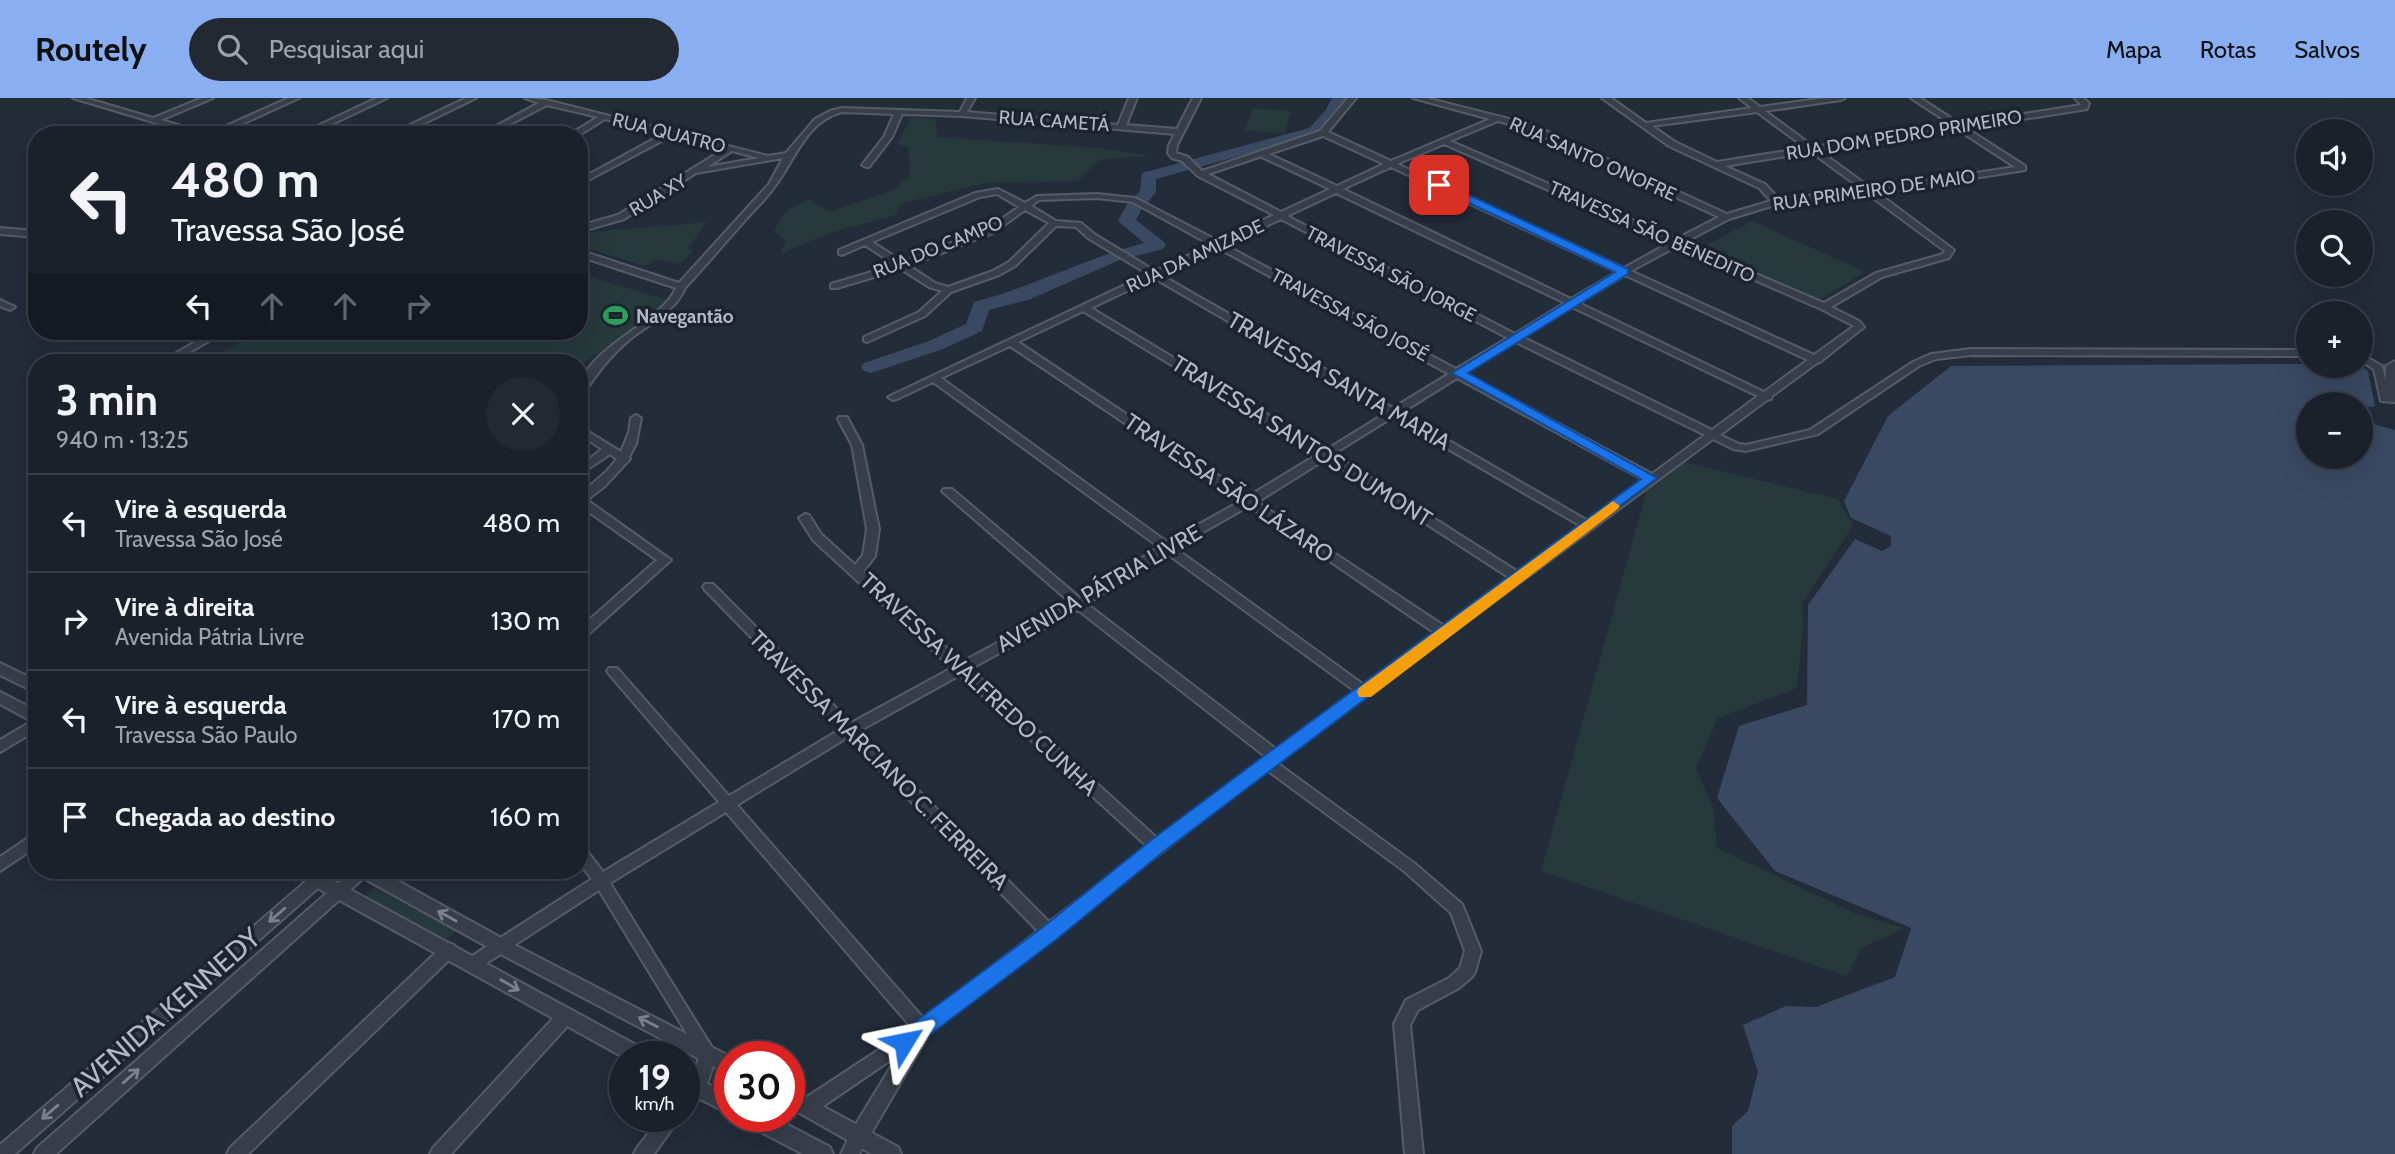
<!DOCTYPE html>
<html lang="pt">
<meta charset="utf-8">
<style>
:root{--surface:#1a212b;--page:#232933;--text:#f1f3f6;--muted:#9fa3a9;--line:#383e47;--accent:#8aaef2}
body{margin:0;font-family:Cabin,sans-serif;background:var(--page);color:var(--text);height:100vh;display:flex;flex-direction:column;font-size:26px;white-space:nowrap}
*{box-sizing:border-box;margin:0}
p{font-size:23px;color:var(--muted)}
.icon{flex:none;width:38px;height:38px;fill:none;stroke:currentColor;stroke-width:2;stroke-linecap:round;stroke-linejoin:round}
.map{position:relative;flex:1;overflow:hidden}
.drawer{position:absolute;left:28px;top:256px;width:560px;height:525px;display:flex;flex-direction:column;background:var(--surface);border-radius:28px;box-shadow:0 7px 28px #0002,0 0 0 2px var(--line)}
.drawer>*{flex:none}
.guide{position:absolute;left:28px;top:28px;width:560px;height:214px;border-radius:28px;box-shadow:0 7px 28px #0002,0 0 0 2px var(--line);background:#1a212b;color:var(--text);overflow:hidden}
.fabs{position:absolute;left:2296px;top:21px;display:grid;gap:14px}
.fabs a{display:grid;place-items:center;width:77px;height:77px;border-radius:50%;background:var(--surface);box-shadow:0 7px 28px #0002,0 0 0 2px var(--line);font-size:35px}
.speed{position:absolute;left:609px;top:943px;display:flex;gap:14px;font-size:35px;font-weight:700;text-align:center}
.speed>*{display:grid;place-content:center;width:91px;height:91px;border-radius:50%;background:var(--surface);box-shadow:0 7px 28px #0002,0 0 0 2px var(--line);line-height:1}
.speed small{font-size:18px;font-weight:400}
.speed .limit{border:10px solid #d22;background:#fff;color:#111}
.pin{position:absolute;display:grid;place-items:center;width:60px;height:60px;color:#fff;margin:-30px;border-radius:14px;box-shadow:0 4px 10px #0006}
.me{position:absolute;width:77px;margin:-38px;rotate:55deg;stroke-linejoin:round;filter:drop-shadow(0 0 5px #0008)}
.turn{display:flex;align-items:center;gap:24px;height:147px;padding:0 28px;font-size:32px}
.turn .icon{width:91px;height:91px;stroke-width:2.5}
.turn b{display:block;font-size:49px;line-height:60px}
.lanes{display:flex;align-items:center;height:66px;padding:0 28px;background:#0003;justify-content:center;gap:35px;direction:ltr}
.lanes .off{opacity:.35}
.round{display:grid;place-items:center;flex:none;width:74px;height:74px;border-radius:37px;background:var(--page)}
.summary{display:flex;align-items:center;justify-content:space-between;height:119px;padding:0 28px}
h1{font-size:42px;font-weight:700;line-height:52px}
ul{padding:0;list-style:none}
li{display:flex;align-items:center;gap:21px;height:98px;padding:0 28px;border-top:2px solid var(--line)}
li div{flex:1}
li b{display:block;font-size:26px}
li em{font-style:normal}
header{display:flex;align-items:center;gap:42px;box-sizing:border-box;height:98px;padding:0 35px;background:var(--accent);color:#111}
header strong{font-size:33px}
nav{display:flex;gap:38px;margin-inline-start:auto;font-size:24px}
.search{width:490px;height:63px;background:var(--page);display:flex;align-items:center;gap:18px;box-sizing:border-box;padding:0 24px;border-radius:38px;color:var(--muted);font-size:26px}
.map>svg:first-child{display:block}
.green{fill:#26393b}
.water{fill:#394962}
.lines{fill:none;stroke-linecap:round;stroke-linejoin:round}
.river{fill:#394962;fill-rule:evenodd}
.minor-casing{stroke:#555b67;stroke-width:4}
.tertiary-casing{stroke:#555b67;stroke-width:4}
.minor{fill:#373e49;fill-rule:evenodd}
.tertiary{fill:#373e49;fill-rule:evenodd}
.oneway{stroke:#7b818d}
.route{fill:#1a73e8;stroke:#114b97;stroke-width:2}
.slow{fill:#f59e0b}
.labels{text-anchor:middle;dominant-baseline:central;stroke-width:7;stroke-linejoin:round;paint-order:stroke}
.far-street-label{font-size:19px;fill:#b2b8c5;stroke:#1c232e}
.far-poi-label{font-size:19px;font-weight:bold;fill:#b2b8c5;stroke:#1c232e;text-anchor:start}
.street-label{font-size:23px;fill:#b2b8c5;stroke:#1c232e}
.near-street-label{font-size:28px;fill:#b2b8c5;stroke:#1c232e}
</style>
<header>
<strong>Routely</strong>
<div class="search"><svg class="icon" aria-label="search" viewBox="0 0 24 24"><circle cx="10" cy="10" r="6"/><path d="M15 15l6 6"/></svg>Pesquisar aqui</div>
<nav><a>Mapa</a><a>Rotas</a><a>Salvos</a></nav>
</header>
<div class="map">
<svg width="2395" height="1056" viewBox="0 0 2395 1056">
<rect width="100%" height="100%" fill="#232c39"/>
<g class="green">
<polygon points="1253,10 1291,13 1284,36 1245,32"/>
<path d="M 911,19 L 935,21 L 938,39 L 1098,50 L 1152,58 L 1099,62 L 1078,83 L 986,85 L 902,105 L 894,118 L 830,135 L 780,156 L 786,143 L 774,134 C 783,114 789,110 809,101 L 829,114 L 894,92 L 910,77 L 908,49 L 897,46 Z"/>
<polygon points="1752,123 1866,174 1815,204 1701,150"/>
<polygon points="707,124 688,150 694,152 680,166 656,161 646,168 579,148 579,135"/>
<polygon points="579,175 673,204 579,268 579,264 203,264 261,233 579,233"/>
<polygon points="1684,364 1838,401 1853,427 1803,505 1803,530 1797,590 1718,620 1696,669 1713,711 1717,750 1854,815 1904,830 1862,850 1846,878 1541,773 1648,388"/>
<polygon points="375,789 456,833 445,843 364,799"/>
</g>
<polygon class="water" points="2308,266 2361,268 2368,273 2375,308 2361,310 2361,306 2308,306 2308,359 2361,359 2361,323 2395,332 2395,1056 1732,1056 1732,1028 1748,1013 1758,974 1743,927 1786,908 1816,909 1895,879 1911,830 1775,773 1717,700 1739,628 1807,607 1808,507 1855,441 1882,453 1891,448 1891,438 1851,420 1844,403 1888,318 1951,268"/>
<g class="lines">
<path class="river" d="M 1332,0 L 1346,0 L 1336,18 L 1319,36 L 1156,81 L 1156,94 L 1141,112 L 1136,122 L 1163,143 L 1166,147 L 1163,151 L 1120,162 L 1028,202 L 989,212 L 982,233 L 943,251 L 871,275 L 864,273 L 861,269 L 864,265 L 929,243 L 966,226 L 974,204 C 1033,189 1085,160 1144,145 L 1118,123 L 1127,106 L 1140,93 L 1142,75 L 1309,30 L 1325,13 Z"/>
<defs>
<g id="minor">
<polygon points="73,0 85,0 153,20 202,0 213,0 161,22 208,36 289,0 299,0 218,37 196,37"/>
<polygon points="377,0 387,0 309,37 298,37"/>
<polygon points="466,0 476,0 400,37 389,37"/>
<path d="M 525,0 L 546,2 L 768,58 L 786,55 L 815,21 L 830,13 L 842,10 L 960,14 L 967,0 L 975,0 L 967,14 L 1118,27 L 1129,0 L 1137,0 L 1126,27 L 1177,31 L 1193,0 L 1201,0 L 1177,47 L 1176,55 L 1188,59 L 1202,73 L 1320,33 L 1348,0 L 1356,0 L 1328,34 L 1391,63 L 1490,21 L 1413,0 L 1426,0 L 1533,27 L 1727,116 L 1771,103 L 1759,90 L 1669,48 L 1602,0 L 1611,0 L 1646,25 L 1752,10 L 1739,0 L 1748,0 L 1760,9 L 1825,0 L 1845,0 L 1841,2 L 1765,13 L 1814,49 L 1952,27 L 1911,0 L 1920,0 L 1960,26 L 2081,7 L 2075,0 L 2083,0 L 2089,5 L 2087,11 L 1966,30 L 2025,68 L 2025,72 L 1878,95 L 1954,152 L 1949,160 L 1882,179 L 1831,209 L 1859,223 L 1864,229 L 1820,264 L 1817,265 L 1772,298 L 1771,301 L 1767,302 L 1720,337 L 1739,346 L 1746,347 L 1810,332 L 1913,264 L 1931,256 L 1971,251 L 2308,252 L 2308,258 L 1971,257 L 1936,261 L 1919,268 L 1818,336 L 1746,353 L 1733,351 L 1713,341 L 1277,665 L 1414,765 L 1462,806 L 1481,853 L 1475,874 L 1472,879 L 1459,890 L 1418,912 L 1410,927 L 1423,1056 L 1405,1056 L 1394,926 L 1406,902 L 1449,880 L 1460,870 L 1465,853 L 1451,815 L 1404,773 L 1267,672 L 1057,836 L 1055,840 L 1050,842 L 929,936 L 859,1056 L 841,1056 L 853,1031 L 898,957 L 813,1015 L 807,1017 L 801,1015 L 799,1009 L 801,1003 L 912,930 L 726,714 L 610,785 L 716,956 C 710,976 706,1004 684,1013 L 684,992 L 690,986 L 700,957 L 599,792 L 479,870 L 474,872 L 469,870 L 466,865 L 469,860 L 592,781 L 579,765 L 579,747 L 584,749 L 603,774 L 719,704 L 609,576 L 607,573 L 609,570 L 617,570 L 729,698 L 841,631 L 705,492 L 703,489 L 705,486 L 713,486 L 851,625 L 952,570 L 813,442 L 799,420 L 805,416 L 809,417 L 821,436 L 855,467 L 863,457 L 867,431 L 852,347 L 838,321 L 839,319 L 847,319 L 862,347 L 879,431 L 875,458 L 863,474 L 962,564 L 1071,505 L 944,395 L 942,393 L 944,391 L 952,391 L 1080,500 L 1159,449 L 933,284 L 897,301 L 893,302 L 888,299 L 1148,176 L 1088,140 L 1076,129 L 1056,128 L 1015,168 L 999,177 L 951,194 L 925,218 L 867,244 L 864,243 L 864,239 L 919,214 L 942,193 L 929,189 L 901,171 L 837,190 L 831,190 L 831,186 L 895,167 L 865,147 L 842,157 L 839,156 L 839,152 L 975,95 L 998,91 L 1025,105 L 1037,98 L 1097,96 L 1135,100 L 1218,143 L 1274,117 L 1198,78 L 1182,63 L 1172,60 L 1168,55 L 1169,47 L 1175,36 L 962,18 L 902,16 L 892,39 L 869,69 L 866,69 L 862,67 L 884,39 L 894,16 L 842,14 C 806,23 795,62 775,88 C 767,100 756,110 746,121 C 726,144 706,167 685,190 C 674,215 650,225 629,242 C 610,258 596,276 583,297 L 579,298 C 579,250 660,228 676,190 L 579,158 L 579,152 L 679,185 L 769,86 L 783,60 L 696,75 L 624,121 L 579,134 L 579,128 L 618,117 L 724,51 L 671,38 L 579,87 L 579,82 L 663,36 L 605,21 L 579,37 L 569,37 L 598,19 L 547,7 L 489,37 L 479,37 L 539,5 ZM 1757,14 L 1806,50 L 1717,64 L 1675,44 L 1652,28 ZM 1498,23 L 1527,31 L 1719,119 L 1676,141 L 1450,43 ZM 1957,31 L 2015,69 L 1872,91 L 1820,53 ZM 1323,38 L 1384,66 L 1337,88 L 1269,56 ZM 1444,46 L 1669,145 L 1624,170 L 1397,66 ZM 732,53 L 759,60 L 707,69 ZM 1811,54 L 1863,92 L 1779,101 L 1765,86 L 1725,68 ZM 1262,58 L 1262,59 L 1330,91 L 1281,114 L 1208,76 ZM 1391,69 L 1617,174 L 1571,201 L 1343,91 ZM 1336,95 L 1565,205 L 1515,236 L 1287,118 ZM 997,96 L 1019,109 L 987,131 L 903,164 L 872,144 L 980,99 ZM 1869,97 L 1945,153 L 1943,156 L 1876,175 L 1824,205 L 1683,145 L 1729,121 L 1778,106 ZM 1097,100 L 1133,104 L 1211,147 L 1155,173 L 1094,136 L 1081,125 L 1056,123 L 1031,108 L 1039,102 ZM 1025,112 L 1049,125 L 1009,164 L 993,173 L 948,189 L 935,185 L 909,168 L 993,135 ZM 1281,121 L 1508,240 L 1456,271 L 1225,147 ZM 1677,148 L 1821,211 L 1854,228 L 1814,257 L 1631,173 ZM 1218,150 L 1449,276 L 1393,310 L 1161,177 ZM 1625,177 L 1808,262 L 1764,294 L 1579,205 ZM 1154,180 L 1386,315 L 1326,352 L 1091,210 ZM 1572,209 L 1758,298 L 1712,332 L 1522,239 ZM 1083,213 L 1318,356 L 1249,398 L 1018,244 ZM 1516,244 L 1705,337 L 1652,376 L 1464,275 ZM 1010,248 L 1241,403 L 1167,444 L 941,280 ZM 1457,280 L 1644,382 L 1588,423 L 1401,315 ZM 1393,319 L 1581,428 L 1518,474 L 1333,356 ZM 1326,361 L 1510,480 L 1444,528 L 1257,404 ZM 1249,408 L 1435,535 L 1364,587 L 1175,450 ZM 1166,455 L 1355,593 L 1276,651 L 1087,506 ZM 1078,512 L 1266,659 L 1158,741 L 970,571 ZM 960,577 L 1148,749 L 1049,824 L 859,633 ZM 848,639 L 1038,833 L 924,921 L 737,707 Z"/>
<polygon points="0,130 37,133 37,139 0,136"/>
<polygon points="0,202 15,209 10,212 0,208"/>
<polygon points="214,233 226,233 173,264 161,264"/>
<polygon points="2361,256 2382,268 2386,283 2386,268 2395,263 2395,304 2381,303 2374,271 2361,263"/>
<polygon points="636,317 641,320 636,346 629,359 630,361 605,388 587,402 671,462 583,541 579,542 579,531 657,462 579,407 579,397 606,374 617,361 610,356 579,377 579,369 602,351 579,336 579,328 621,354 629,334 631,320"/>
<polygon points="37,620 37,632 0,654 0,642"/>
<polygon points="37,734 37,748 0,773 0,759"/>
<polygon points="319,772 336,772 334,776 15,1056 0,1056 0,1047"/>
<polygon points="353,772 370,772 368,776 56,1056 34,1056 37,1050"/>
<polygon points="449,845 454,847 457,852 454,857 248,1056 227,1056 230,1050 444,847"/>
<polygon points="565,912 571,914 573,919 571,924 451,1056 430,1056 433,1050 559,914"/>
<polygon points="662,1018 681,1018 654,1056 634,1056 637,1050"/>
</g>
<g id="tertiary">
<polygon points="0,565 37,583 37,595 0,577"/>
<polygon points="0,594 37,613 37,626 0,606"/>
<polygon points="292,772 314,772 647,953 649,959 625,960 294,777"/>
<polygon points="356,772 378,772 505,842 731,959 730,977 493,852 358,777"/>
<polygon points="684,974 730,997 730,1016 684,993"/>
<polygon points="789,990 898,1049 901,1056 872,1056 789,1009"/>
<polygon points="742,1018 771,1018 830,1049 833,1056 803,1056 744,1025"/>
</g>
</defs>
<use href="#minor" class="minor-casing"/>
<use href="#tertiary" class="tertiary-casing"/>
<use href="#minor" class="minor"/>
<use href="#tertiary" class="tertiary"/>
</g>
<defs><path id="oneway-shaft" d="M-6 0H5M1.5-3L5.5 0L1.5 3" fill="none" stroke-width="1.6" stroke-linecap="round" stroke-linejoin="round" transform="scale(1.75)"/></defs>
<g class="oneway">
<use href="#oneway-shaft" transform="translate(277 817) rotate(139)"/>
<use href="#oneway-shaft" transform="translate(447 818) rotate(-151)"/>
<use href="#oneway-shaft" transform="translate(510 887) rotate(30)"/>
<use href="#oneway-shaft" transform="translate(648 924) rotate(-153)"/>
<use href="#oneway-shaft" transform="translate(131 978) rotate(-41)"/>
<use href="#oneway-shaft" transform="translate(50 1014) rotate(139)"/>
</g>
<polygon class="route" points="1435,85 1443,85 1628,171 1628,176 1468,275 1657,380 1163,754 1057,841 911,951 904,953 897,951 894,944 897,937 1043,829 1150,743 1261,660 1641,381 1452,275 1615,174 1435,89"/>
<polygon class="slow" points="1613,403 1620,408 1618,411 1371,599 1359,599 1357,594 1359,590"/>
<defs>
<symbol id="stadium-bare" viewBox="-9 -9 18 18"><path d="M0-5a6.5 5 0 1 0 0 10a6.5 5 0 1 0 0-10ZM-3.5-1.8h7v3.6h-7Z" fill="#2e9e5b" stroke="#1c232e" stroke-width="2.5" paint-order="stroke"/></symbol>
</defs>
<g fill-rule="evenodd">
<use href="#stadium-bare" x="598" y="200" width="35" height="35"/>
</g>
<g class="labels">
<g class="far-street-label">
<text transform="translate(1054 23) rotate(4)">RUA CAMETÁ</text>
<text transform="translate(669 35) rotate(14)">RUA QUATRO</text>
<text transform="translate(1904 37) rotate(-9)">RUA DOM PEDRO PRIMEIRO</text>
<text transform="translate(1593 61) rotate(24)">RUA SANTO ONOFRE</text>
<text transform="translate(1874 92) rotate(-8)">RUA PRIMEIRO DE MAIO</text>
<text transform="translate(658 97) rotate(-31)">RUA XY</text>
<text transform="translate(1652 134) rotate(24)">TRAVESSA SÃO BENEDITO</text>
<text transform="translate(938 149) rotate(-22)">RUA DO CAMPO</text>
<text transform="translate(1195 158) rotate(-25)">RUA DA AMIZADE</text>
<text transform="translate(1391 176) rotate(27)">TRAVESSA SÃO JORGE</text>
<text transform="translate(1350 217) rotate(28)">TRAVESSA SÃO JOSÉ</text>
</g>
<g class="far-poi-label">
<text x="636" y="218">Navegantão</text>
</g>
<g class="street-label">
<text transform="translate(1339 283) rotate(30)">TRAVESSA SANTA MARIA</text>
<text transform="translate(1302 343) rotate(32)">TRAVESSA SANTOS DUMONT</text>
<text transform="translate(1229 390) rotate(34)">TRAVESSA SÃO LÁZARO</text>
<text transform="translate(1099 490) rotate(-30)">AVENIDA PÁTRIA LIVRE</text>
<text transform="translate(979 586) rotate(43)">TRAVESSA WALFREDO CUNHA</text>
<text transform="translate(879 662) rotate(45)">TRAVESSA MARCIANO C. FERREIRA</text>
</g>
<g class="near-street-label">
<text transform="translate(165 914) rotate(-41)">AVENIDA KENNEDY</text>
</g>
</g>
</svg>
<div class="fabs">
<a><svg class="icon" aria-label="sound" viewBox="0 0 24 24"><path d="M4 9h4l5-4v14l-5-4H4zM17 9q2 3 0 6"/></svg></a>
<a><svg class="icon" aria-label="search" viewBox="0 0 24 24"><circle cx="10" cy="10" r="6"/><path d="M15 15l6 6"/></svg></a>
<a>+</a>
<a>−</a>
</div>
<div class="speed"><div>19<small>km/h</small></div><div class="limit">30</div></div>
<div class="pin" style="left:1439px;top:87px;background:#d93025"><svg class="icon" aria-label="arrive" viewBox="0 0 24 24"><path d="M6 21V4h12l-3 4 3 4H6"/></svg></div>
<svg class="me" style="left:904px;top:944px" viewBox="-20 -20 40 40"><path d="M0-17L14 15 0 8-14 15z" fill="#1a73e8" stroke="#fff" stroke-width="4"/></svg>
<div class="guide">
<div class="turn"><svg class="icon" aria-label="left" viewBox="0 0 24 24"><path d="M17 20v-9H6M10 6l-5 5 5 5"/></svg><div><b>480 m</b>Travessa São José</div></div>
<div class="lanes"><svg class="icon" aria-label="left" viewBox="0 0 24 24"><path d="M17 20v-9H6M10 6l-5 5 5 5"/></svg><svg class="icon off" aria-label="ahead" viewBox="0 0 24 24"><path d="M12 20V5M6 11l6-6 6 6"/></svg><svg class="icon off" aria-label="ahead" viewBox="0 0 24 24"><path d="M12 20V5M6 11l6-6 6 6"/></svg><svg class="icon off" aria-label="right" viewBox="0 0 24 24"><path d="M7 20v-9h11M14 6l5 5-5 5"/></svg></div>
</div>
<section class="drawer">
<div class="summary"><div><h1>3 min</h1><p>940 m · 13:25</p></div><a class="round"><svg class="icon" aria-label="close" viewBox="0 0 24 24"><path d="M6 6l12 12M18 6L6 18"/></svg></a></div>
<ul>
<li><svg class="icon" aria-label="left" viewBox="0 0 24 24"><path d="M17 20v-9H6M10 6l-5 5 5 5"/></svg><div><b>Vire à esquerda</b><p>Travessa São José</p></div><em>480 m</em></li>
<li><svg class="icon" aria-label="right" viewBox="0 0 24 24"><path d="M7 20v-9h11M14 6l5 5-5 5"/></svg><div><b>Vire à direita</b><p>Avenida Pátria Livre</p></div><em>130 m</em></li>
<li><svg class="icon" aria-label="left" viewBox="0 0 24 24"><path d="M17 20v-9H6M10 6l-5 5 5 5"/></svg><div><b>Vire à esquerda</b><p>Travessa São Paulo</p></div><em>170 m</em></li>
<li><svg class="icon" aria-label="arrive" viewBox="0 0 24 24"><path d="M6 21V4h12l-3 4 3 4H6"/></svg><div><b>Chegada ao destino</b></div><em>160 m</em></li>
</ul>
</section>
</div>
